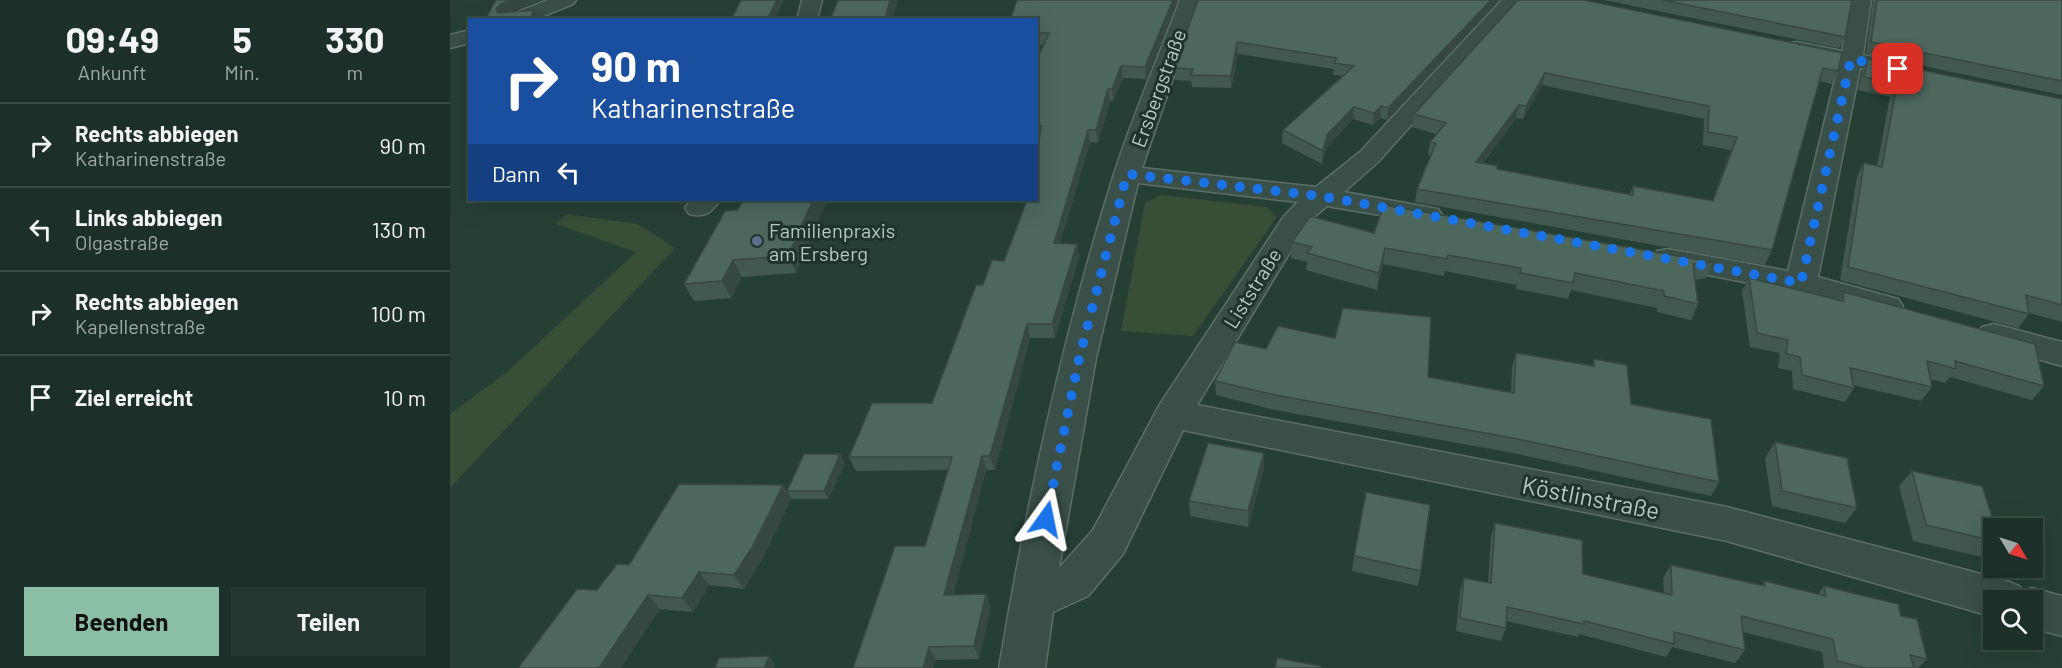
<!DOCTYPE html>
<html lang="de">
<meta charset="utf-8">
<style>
:root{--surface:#1c2f28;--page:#253730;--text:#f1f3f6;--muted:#a0a9a8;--line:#3a4a45;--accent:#8abfa5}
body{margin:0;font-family:Barlow,sans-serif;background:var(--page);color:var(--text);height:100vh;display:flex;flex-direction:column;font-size:22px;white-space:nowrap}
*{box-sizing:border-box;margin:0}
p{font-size:20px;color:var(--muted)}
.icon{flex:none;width:33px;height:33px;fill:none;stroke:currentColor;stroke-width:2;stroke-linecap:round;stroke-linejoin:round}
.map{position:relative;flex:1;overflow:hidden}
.sheet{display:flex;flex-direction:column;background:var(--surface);width:450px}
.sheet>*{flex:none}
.top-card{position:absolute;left:18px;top:18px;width:570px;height:183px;border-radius:0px;box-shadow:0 6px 24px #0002,0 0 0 2px var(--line);background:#1a4fa0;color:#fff;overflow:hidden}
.needle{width:39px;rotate:128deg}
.buttons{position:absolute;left:1533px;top:518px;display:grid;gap:12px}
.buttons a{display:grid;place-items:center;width:60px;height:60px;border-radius:0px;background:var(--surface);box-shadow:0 6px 24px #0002,0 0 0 2px var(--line);font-size:30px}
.pin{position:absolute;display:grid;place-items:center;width:51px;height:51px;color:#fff;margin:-26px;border-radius:12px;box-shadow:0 3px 9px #0006}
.me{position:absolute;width:66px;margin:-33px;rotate:12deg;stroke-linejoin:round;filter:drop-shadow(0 0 4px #0008)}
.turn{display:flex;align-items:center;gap:21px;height:126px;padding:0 24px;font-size:27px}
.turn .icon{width:78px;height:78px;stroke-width:2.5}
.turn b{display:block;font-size:42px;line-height:51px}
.then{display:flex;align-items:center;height:57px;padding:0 24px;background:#0003;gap:12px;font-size:22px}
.eta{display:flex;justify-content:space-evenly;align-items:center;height:102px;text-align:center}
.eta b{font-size:36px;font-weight:700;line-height:42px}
.primary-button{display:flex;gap:12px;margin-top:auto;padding:12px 24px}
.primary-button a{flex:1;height:69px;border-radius:0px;background:var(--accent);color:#111;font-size:24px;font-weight:700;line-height:69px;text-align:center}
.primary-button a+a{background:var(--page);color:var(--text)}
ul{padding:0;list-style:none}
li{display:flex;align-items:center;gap:18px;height:84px;padding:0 24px;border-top:2px solid var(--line)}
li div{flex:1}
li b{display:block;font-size:22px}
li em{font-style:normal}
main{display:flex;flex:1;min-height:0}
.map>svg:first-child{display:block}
.green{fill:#384e37}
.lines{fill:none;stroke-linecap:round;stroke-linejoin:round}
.street-casing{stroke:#5b6f68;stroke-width:3}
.street{fill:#3a4f47;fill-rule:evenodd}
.wall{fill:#425950;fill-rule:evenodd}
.shaded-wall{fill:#364841}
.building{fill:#4d675d;stroke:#364841;stroke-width:1.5;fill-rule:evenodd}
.route{stroke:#1a73e8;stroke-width:10;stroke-dasharray:0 18}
.service-dot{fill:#5c6f8a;stroke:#1f342c;stroke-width:2}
.labels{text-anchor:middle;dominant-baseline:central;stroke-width:6;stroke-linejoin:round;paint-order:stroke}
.street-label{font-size:20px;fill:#b7c9c3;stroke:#1f342c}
.poi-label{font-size:20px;fill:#b7c9c3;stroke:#1f342c;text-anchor:start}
.near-street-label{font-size:24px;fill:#b7c9c3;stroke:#1f342c}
</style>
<main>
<section class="sheet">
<div class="eta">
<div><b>09:49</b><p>Ankunft</p></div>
<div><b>5</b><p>Min.</p></div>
<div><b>330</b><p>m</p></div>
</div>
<ul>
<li><svg class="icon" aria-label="right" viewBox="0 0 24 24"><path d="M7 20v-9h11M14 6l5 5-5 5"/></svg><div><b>Rechts abbiegen</b><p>Katharinenstraße</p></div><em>90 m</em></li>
<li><svg class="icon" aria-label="left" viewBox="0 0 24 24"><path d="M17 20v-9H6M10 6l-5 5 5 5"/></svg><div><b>Links abbiegen</b><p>Olgastraße</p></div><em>130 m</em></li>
<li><svg class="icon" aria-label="right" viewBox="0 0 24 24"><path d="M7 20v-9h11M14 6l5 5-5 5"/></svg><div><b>Rechts abbiegen</b><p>Kapellenstraße</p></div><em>100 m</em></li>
<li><svg class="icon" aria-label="arrive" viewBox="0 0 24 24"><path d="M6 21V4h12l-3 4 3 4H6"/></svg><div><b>Ziel erreicht</b></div><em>10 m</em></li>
</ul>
<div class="primary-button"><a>Beenden</a><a>Teilen</a></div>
</section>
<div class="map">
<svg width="1612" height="668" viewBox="0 0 1612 668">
<rect width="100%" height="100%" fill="#263f35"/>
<g class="green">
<polygon points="711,195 816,207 827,217 743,336 671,331 695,203"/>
<polygon points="117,214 188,224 225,248 0,488 0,414 56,373 186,252 106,224"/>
</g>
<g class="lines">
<defs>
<g id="street">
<polygon points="98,0 126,0 123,4 84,20 54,20 57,16"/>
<polygon points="352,0 372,0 367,20 347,20"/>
<path d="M 730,0 L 750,0 L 692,168 L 866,187 L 910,152 L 1052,0 L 1073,0 L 928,162 L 894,192 L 988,209 L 992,215 L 988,221 L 978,223 L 877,206 L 859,221 L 747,405 L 1277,507 L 1554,580 L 1569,586 L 1572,592 L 1582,588 L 1612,596 L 1612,636 L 1582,628 L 1582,600 L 1544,600 L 1544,617 L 1277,541 L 733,430 L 673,554 L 638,596 L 603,612 L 595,668 L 549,668 C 577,501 613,335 664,174 C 683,115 708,58 730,0 ZM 688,183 L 848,202 L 834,216 L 710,404 L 643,530 L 609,568 L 646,358 Z"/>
<polygon points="1401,0 1421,0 1413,55 1469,67 1472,72 1469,77 1461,79 1410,68 1368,277 1448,299 1453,306 1448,313 1437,317 1350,293 1207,265 1203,258 1207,251 1218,249 1338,271 1389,63 1339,53 1336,48 1339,43 1347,42 1392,51"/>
<polygon points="20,30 20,43 0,48 0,35"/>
<path d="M 241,200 L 270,200 C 261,213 255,218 239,214 L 235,208 Z"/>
<polygon points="1544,324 1612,342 1612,366 1532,343 1527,335 1532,327"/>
</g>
</defs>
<use href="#street" class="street-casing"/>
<use href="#street" class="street"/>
</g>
<g class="wall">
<polygon points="567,0 728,0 696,79 673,78 663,101 660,101 648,143 640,142 610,243 627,244 629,257 605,338 580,338 545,470 536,470 503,595 536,594 541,607 529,659 486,660 403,668 475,546 498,470 406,471 399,457 482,403 533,285 554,261 586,200 589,138 586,138 586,61 594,45 586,45 586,20"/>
<polygon points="748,0 1049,0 937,120 930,118 923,125 903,119 876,148 872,164 832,143 833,130 893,76 883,75 884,69 788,54 781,88 742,87 741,81 725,80 724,68"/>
<path d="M 1068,0 L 1388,71 L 1382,84 L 1369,81 L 1322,250 L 1315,265 L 965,202 L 967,189 L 981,156 L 978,155 L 980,142 L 986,134 L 962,127 L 964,114 ZM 1092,85 L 1254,119 L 1253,145 L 1281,150 L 1262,201 L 1183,186 L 1180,194 L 1048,169 L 1033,163 L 1066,118 L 1073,119 Z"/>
<polygon points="1154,0 1402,0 1395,37 1389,48"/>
<polygon points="1423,0 1612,0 1612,95 1416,54"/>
<polygon points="1418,59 1612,99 1612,322 1579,313 1579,314 1568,328 1390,280 1407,176 1414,163 1427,166 1440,97 1408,90 1412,71"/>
<polygon points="294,200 377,200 346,273 292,277 281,298 244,301 234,284 287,210"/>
<polygon points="924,233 1263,262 1256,278 1245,280 1248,304 1241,320 1207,312 1207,308 1121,290 1118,299 1066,289 1067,285 995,271 994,276 933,264 927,290 856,270 857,262 841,258 842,242"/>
<polygon points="1299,278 1389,300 1394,292 1594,386 1582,400 1500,377 1495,383 1480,379 1482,387 1471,401 1403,385 1404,388 1395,402 1343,389 1342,371 1328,368 1330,353 1300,347 1292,291"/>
<polygon points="816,349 1061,393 1062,368 1066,353 1142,366 1144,359 1181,404 1269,482 1261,496 1063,453 825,410 766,395 765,381"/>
<polygon points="1325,442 1407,508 1395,523 1322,506 1315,458"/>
<polygon points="814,453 814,468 798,527 740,516 739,501"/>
<polygon points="390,454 395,463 378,499 341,499 337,491"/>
<polygon points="1462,471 1544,528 1544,550 1536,558 1463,541 1449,486"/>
<polygon points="333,485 341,499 312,559 294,589 259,585 243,612 210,609 147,590 179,565"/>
<polygon points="1045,523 1133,574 1214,593 1213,578 1221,565 1312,585 1315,581 1368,594 1374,586 1451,616 1477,659 1468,668 1374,668 1372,652 1293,632 1295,650 1285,663 1222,647 1216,657 1129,634 1128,637 1056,621 1056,628 1051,641 1006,631 1010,591 1014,578 1038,582 1041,537"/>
<polygon points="904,556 971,571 968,586 902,571"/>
</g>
<g class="shaded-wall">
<polygon points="62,0 92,0 56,14 52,19 46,9 51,4"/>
<polygon points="327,0 334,0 325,20 317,20"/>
<polygon points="440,0 448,0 443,20 435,20"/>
<polygon points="723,0 728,0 696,79 695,67"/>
<polygon points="1041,0 1049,0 937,120 938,108"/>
<polygon points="84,10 89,20 80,20"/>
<polygon points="787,42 788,54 781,88 781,76"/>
<polygon points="671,66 673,78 663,101 662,89"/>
<polygon points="1095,73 1092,85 1073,119 1076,106"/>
<polygon points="658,89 660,101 648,143 646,130"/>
<polygon points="1069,105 1066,118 1023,175 1026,162"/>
<polygon points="931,106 930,118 923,125 924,113"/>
<polygon points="904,107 903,119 876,148 872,164 873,151 877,135"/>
<polygon points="638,130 640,142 606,257 604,243"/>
<polygon points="363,200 377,200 346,273 338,256"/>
<polygon points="627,244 629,257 605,338 602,324"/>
<polygon points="935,248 933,264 927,290 929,273"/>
<polygon points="283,260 292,277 281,298 272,281"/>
<polygon points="577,324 580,338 545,470 540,456"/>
<polygon points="814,453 814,468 798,527 798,511"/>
<polygon points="390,454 395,463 378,499 374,491"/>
<polygon points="532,456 536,470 500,608 494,595"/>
<polygon points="333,485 341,499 312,559 294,589 284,575"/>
<polygon points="249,572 259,585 243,612 232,598"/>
<polygon points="536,594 541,607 529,659 524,646"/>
<polygon points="198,595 210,609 171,668 149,668"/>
<polygon points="479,647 486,660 483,668 473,668"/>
<polygon points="319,656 325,664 323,668 314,668"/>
</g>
<g class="building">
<polygon points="46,0 62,0 51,4 46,9 48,13 84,10 80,20 35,20"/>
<polygon points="291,0 327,0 317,20 281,20"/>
<polygon points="388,0 440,0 435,20 380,20"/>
<polygon points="567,0 723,0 695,67 671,66 662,89 658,89 646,130 638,130 604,243 627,244 602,324 577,324 540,456 532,456 494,595 536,594 524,646 479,647 473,668 403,668 445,546 475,546 502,457 399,457 422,403 482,403 526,285 533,285 542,260 554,261 577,200 586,200 586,162 591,126 586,126 586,61 599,33 586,33 586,20 560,20"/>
<polygon points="748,0 1041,0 938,108 931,106 924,113 904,107 877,135 873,151 833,130 904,66 884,63 887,58 787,42 781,76 741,75 743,69 724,68"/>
<path d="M 1068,0 L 1134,0 L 1392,53 L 1388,71 L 1373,68 L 1322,250 L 967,189 L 986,143 L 980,142 L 996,123 L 964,114 ZM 1095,73 L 1259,106 L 1258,132 L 1287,137 L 1263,201 L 1183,186 L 1183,195 L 1047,169 L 1048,166 L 1026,162 L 1069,105 L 1076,106 Z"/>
<polygon points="1213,0 1402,0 1395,37"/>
<polygon points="1427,0 1612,0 1612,81 1421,42"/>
<polygon points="1418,59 1612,99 1612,305 1576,295 1579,314 1398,267 1414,163 1432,167 1447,84 1414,77"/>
<polygon points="294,200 363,200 338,256 283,260 272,281 234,284 275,211 287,210"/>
<polygon points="934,205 1263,262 1243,264 1248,304 1214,296 1214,291 1125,273 1123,283 1070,273 1071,268 998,255 997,259 935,248 929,273 857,253 862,247 842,242 860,216 924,233"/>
<polygon points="1299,278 1393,301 1394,292 1585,344 1594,386 1505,361 1506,369 1477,361 1482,387 1400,368 1404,388 1352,375 1350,357 1336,354 1338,340 1307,333"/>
<polygon points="893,308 981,317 978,377 1064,393 1066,353 1144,366 1144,359 1177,365 1181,404 1261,419 1269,482 1068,439 825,395 765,381 785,342 816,349 828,326 885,338"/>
<polygon points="1325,442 1397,458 1407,508 1332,491"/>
<polygon points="758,443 814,453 798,511 739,501"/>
<polygon points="354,454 390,454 374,491 337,491"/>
<polygon points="1462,471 1532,486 1546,528 1544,528 1544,541 1476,525"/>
<polygon points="229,484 333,485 303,546 284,575 249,572 232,598 198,595 149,668 68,668 127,589 147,590 167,564 179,565"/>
<polygon points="916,492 980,505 971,571 904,556"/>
<polygon points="1045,523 1132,540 1133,574 1222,595 1221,565 1315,586 1315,581 1376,596 1374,586 1448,604 1451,616 1467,619 1477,659 1460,655 1464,668 1415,668 1387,661 1383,639 1291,616 1295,650 1224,632 1224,644 1134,621 1134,624 1057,607 1056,628 1010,618 1014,578 1041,583"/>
<polygon points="319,656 314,668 265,668 269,658"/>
<polygon points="827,658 871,666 871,668 825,668"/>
</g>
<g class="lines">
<polyline class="route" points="596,519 629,359 677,174 870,196 1351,283 1401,59 1448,69"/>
</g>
<circle class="service-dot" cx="307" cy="241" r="6"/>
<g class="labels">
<g class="street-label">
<text transform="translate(708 88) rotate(-70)">Ersbergstraße</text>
<text transform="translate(802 288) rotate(-58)">Liststraße</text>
</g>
<g class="poi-label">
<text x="319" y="230">Familienpraxis<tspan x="319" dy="23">am Ersberg</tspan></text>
</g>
<g class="near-street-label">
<text transform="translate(1141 497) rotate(11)">Köstlinstraße</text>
</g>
</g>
</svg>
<div class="buttons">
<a><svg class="needle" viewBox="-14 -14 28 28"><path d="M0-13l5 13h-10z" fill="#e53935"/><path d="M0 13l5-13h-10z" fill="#a0a9a8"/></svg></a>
<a><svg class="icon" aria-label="search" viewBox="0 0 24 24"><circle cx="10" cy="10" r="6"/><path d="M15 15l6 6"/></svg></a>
</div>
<div class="pin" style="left:1448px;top:69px;background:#d93025"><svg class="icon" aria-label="arrive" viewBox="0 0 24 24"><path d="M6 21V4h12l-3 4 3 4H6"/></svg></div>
<svg class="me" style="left:596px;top:519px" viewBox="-20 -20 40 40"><path d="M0-17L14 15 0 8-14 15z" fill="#1a73e8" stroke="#fff" stroke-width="4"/></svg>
<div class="top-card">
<div class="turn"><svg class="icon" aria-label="right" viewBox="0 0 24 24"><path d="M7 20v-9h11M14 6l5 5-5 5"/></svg><div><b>90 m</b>Katharinenstraße</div></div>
<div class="then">Dann<svg class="icon" aria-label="left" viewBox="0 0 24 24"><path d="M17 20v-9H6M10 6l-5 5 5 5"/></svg></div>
</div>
</div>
</main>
